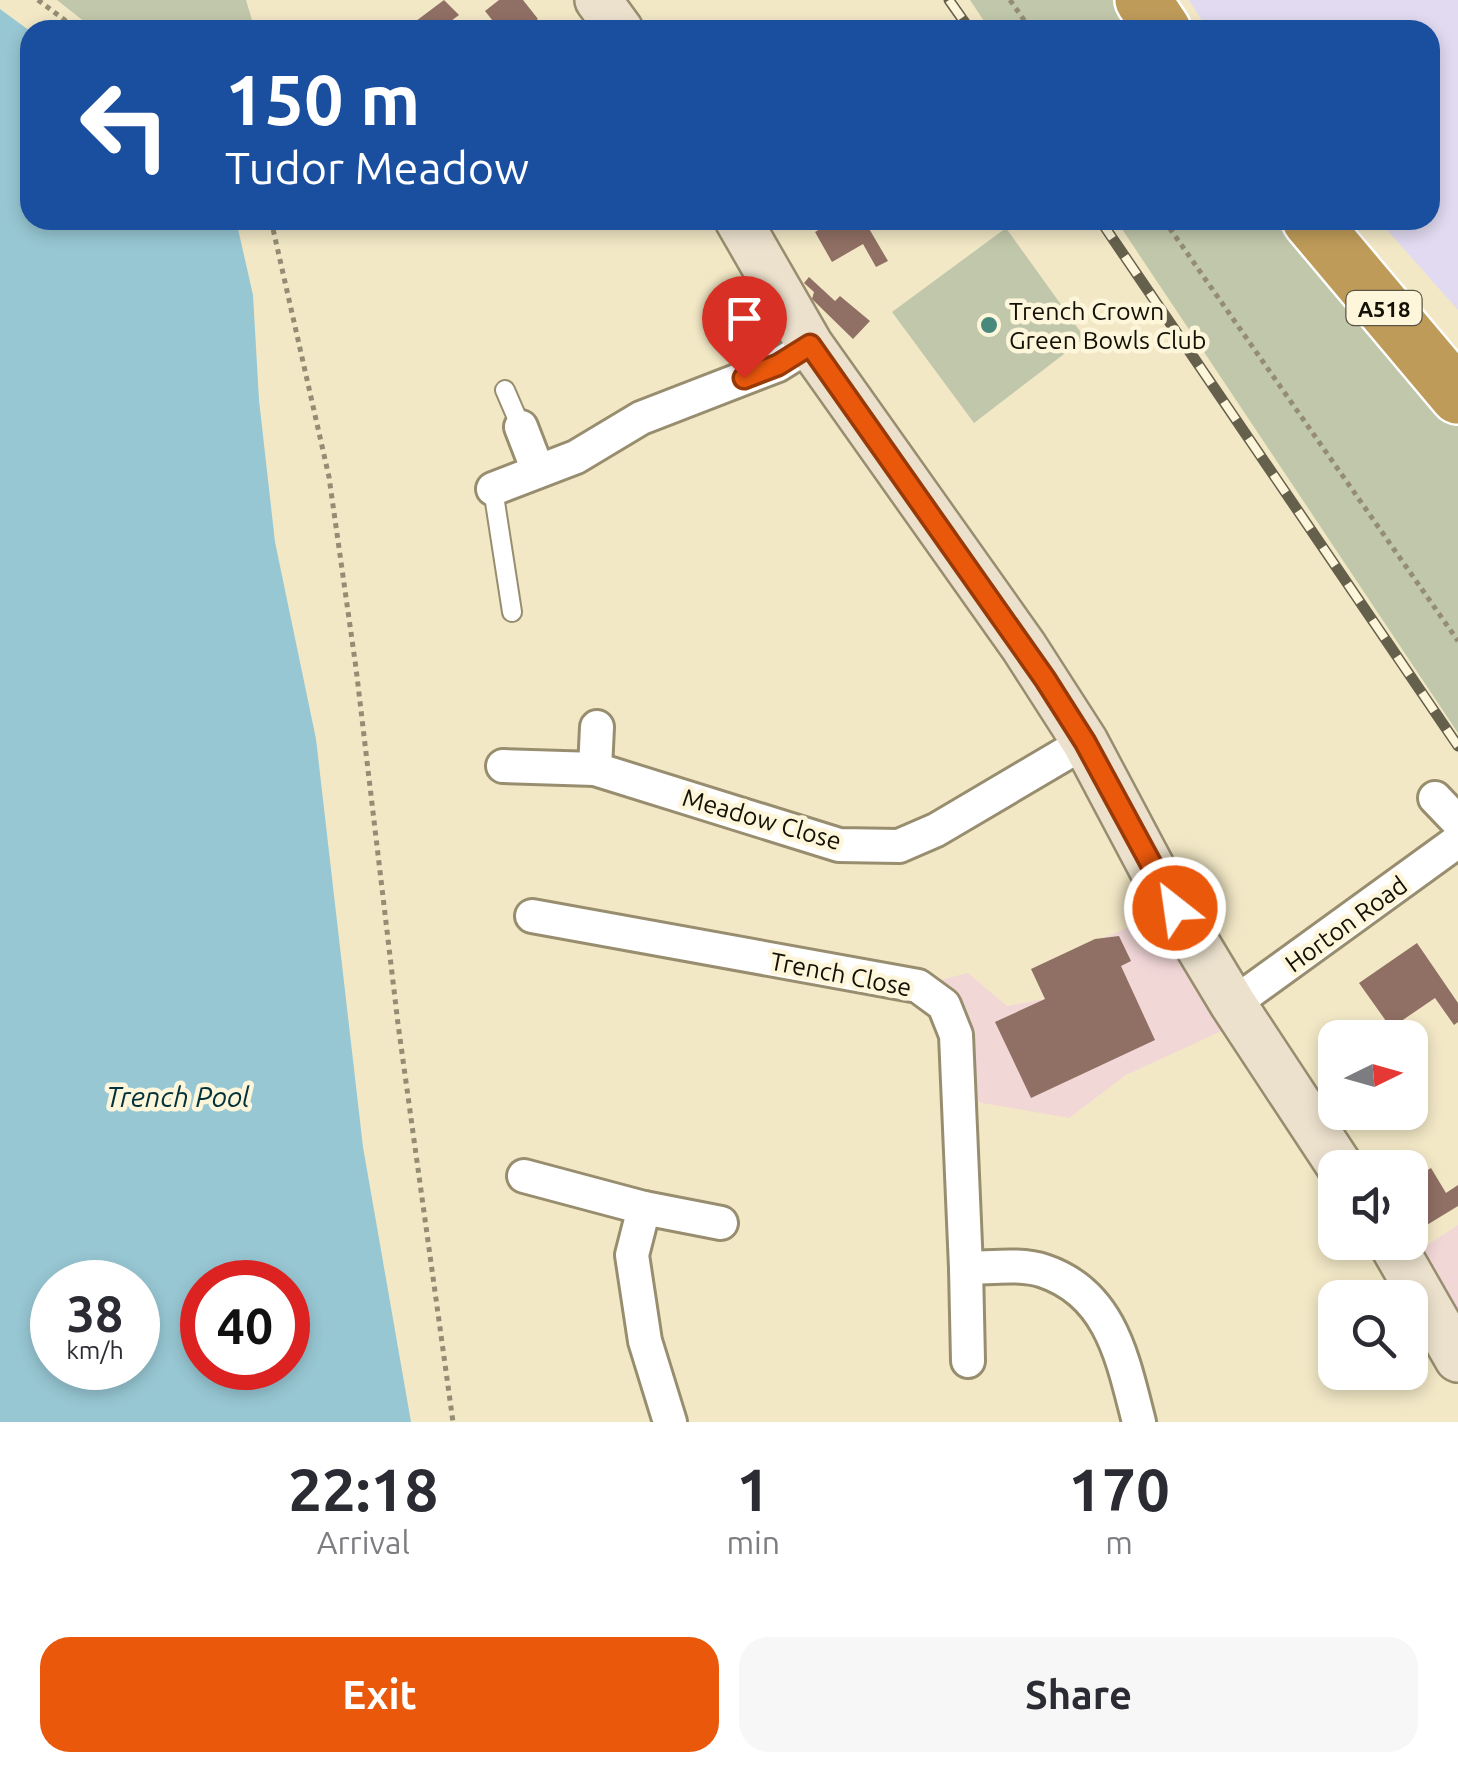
<!DOCTYPE html>
<style>
:root{--surface:#fff;--page:#f7f7f7;--text:#2b2b33;--muted:#7c7c81;--accent:#ea580c}
body{margin:0;font-family:Ubuntu,sans-serif;background:var(--page);color:var(--text);height:100vh;display:flex;flex-direction:column;font-size:38px;white-space:nowrap}
*{box-sizing:border-box;margin:0}
p{font-size:32px;color:var(--muted)}
.icon{flex:none;width:55px;height:55px;fill:none;stroke:currentColor;stroke-width:2;stroke-linecap:round;stroke-linejoin:round}
.map{position:relative;height:1422px;overflow:hidden}
.details{display:flex;flex-direction:column;background:var(--surface);flex:1}
.details>*{flex:none}
.guide{position:absolute;left:20px;top:20px;width:1420px;height:210px;border-radius:30px;box-shadow:0 5px 15px #0003;background:#1a4fa0;color:#fff;overflow:hidden}
.needle{width:65px;rotate:85deg}
.fabs{position:absolute;left:1318px;top:1020px;display:grid;gap:20px}
.fabs a{display:grid;place-items:center;width:110px;height:110px;border-radius:20px;background:var(--surface);box-shadow:0 5px 15px #0003;font-size:50px}
.speed{position:absolute;left:30px;top:1260px;display:flex;gap:20px;font-size:50px;font-weight:700;text-align:center}
.speed>*{display:grid;place-content:center;width:130px;height:130px;border-radius:50%;background:var(--surface);box-shadow:0 5px 15px #0003;line-height:1}
.speed small{font-size:25px;font-weight:400}
.speed .limit{border:15px solid #d22;background:#fff;color:#111}
.pin{position:absolute;display:grid;place-items:center;width:85px;height:85px;color:#fff;margin:-102px -42px;border-radius:50% 50% 50% 0;rotate:-45deg;box-shadow:0 0 10px #0007}
.pin .icon{rotate:45deg}
.me{position:absolute;width:110px;margin:-55px;rotate:330deg;stroke-linejoin:round;filter:drop-shadow(0 0 8px #0008)}
.turn{display:flex;align-items:center;gap:35px;height:210px;padding:0 40px;font-size:45px}
.turn .icon{width:130px;height:130px;stroke-width:2.5}
.turn b{display:block;font-size:70px;line-height:85px}
.eta{display:flex;justify-content:space-evenly;align-items:center;height:170px;text-align:center}
.eta b{font-size:60px;font-weight:700;line-height:70px}
.action{display:flex;gap:20px;margin-top:auto;padding:20px 40px}
.action a{flex:1;height:115px;border-radius:30px;background:var(--accent);color:#fff;font-size:40px;font-weight:700;line-height:115px;text-align:center}
.action a+a{background:var(--page);color:var(--text)}
.map>svg:first-child{display:block}
.commercial{fill:#f2d7d7}
.industrial{fill:#e1daf0}
.green{fill:#c0c7aa}
.water{fill:#97c7d3;fill-rule:evenodd}
.building{fill:#906f64}
.lines{fill:none;stroke-linecap:round;stroke-linejoin:round}
.lane-casing{stroke:#988e6f;stroke-width:22}
.street-casing{stroke:#988e6f;stroke-width:38}
.secondary-casing{stroke:#988e6f;stroke-width:50}
.highway-casing{stroke:#fff;stroke-width:60}
.path{stroke:#948d74;stroke-width:5;stroke-dasharray:5 5;stroke-linecap:butt}
.lane{stroke:#fff;stroke-width:18}
.street{stroke:#fff;stroke-width:32}
.secondary{stroke:#ece1cd;stroke-width:45}
.highway{stroke:#be9b59;stroke-width:55}
.rail-casing{stroke:#65604c;stroke-width:11}
.rail{stroke:#fef6da;stroke-width:8;stroke-dasharray:22;stroke-linecap:butt}
.route-casing{stroke:#983908;stroke-width:25}
.route{stroke:#ea580c;stroke-width:18}
.poi-dot{fill:#478a7d;stroke:#fef6da;stroke-width:4}
.labels{text-anchor:middle;dominant-baseline:central;stroke-width:9;stroke-linejoin:round;paint-order:stroke}
.shield{fill:#fef6da;stroke:#5a5545;stroke-width:2.5}
.shield-label{font-size:22px;font-weight:bold;fill:#131005}
.poi-label{font-size:25px;fill:#131005;stroke:#fef6da;text-anchor:start}
.street-label{font-size:25px;fill:#131005;stroke:#fef6da}
.water-label{font-size:28px;font-style:italic;fill:#02323b;stroke:#fef6da}
</style>
<div class="map">
<svg width="1458" height="1422" viewBox="0 0 1458 1422">
<rect width="100%" height="100%" fill="#f2e8c6"/>
<g class="commercial">
<polygon points="1145,920 1186,963 1224,1030 1126,1075 1069,1118 977,1102 972,1089 972,1047 962,1002 940,980 968,973 1007,1006 1045,999 1031,969"/>
<polygon points="1458,1225 1458,1312 1418,1251"/>
</g>
<polygon class="industrial" points="1189,0 1458,0 1458,310 1378,220 1430,220 1430,30 1208,30"/>
<g class="green">
<polygon points="57,0 246,0 255,30 95,30"/>
<polygon points="970,0 1118,0 1137,30 990,30"/>
<polygon points="1116,220 1278,220 1458,424 1458,733"/>
<polygon points="1006,228 1085,338 974,423 892,312"/>
</g>
<path class="water" d="M 0,9 L 30,31 L 30,220 L 236,220 L 253,295 L 259,400 L 275,542 L 316,739 L 363,1147 L 411,1422 L 0,1422 ZM 52,1282 L 138,1282 L 138,1368 L 52,1368 ZM 202,1282 L 288,1282 L 288,1368 L 202,1368 Z"/>
<g class="building">
<polygon points="444,0 459,15 439,30 404,30"/>
<polygon points="499,0 523,0 538,19 524,30 500,30 485,11"/>
<polygon points="836,220 864,220 888,261 876,267 863,244 832,262 815,232"/>
<polygon points="809,277 835,301 840,296 870,321 853,339 812,299 814,292 804,283"/>
<polygon points="1119,936 1131,961 1121,966 1155,1040 1031,1098 995,1022 1045,999 1031,969 1095,939"/>
<polygon points="1417,943 1458,1003 1458,1022 1454,1025 1435,998 1391,1028 1359,983"/>
<polygon points="1431,1168 1446,1193 1458,1185 1458,1206 1417,1231 1410,1219 1410,1181"/>
</g>
<g class="lines">
<defs>
<g id="lane">
<polyline points="505,390 521,427"/>
<polyline points="493,489 512,612"/>
</g>
<g id="street">
<polyline points="521,427 538,471"/>
<polyline points="493,489 576,457 641,418 778,365 810,345"/>
<polyline points="503,766 595,769 839,845 899,846 936,830 1085,742"/>
<polyline points="595,769 597,727"/>
<polyline points="1435,798 1458,822"/>
<path d="M 532,916 L 918,986 L 944,1005 L 956,1035 L 966,1268 C 990,1268 1021,1263 1044,1271 C 1112,1294 1123,1361 1139,1422"/>
<polyline points="1233,1004 1458,841"/>
<polyline points="524,1176 644,1208 721,1223"/>
<polyline points="644,1208 632,1255 645,1341 670,1422"/>
<polyline points="966,1268 968,1361"/>
</g>
<g id="secondary">
<polyline points="598,0 620,30"/>
<polyline points="738,220 810,345 1024,647 1085,742 1156,876 1233,1004 1341,1168"/>
<polyline points="1391,1242 1458,1359"/>
</g>
<g id="highway">
<polyline points="1143,0 1163,30"/>
<polyline points="1310,220 1458,396"/>
</g>
</defs>
<use href="#lane" class="lane-casing"/>
<use href="#street" class="street-casing"/>
<use href="#secondary" class="secondary-casing"/>
<use href="#highway" class="highway-casing"/>
<g class="path">
<polyline points="38,0 78,30"/>
<polyline points="1010,0 1031,30"/>
<polyline points="271,220 329,477 356,668 398,1024 453,1422"/>
<polyline points="1164,220 1458,641"/>
</g>
<use href="#lane" class="lane"/>
<use href="#street" class="street"/>
<use href="#secondary" class="secondary"/>
<use href="#highway" class="highway"/>
<defs>
<g id="rail">
<polyline points="949,0 970,30"/>
<polyline points="1100,220 1458,746"/>
</g>
</defs>
<use href="#rail" class="rail-casing"/>
<use href="#rail" class="rail"/>
</g>
<g class="lines">
<defs>
<polyline id="route" points="744,378 778,365 810,345 1045,679 1085,742 1175,908"/>
</defs>
<use href="#route" class="route-casing"/>
<use href="#route" class="route"/>
</g>
<circle class="poi-dot" cx="989" cy="325" r="10"/>
<g class="labels">
<rect class="shield" x="1346.5" y="291" width="75" height="34" rx="8"/>
<g class="shield-label">
<text x="1384" y="308">A518</text>
</g>
<g class="poi-label">
<text x="1009" y="311">Trench Crown<tspan x="1009" dy="29">Green Bowls Club</tspan></text>
</g>
<g class="street-label">
<text transform="translate(762 819) rotate(16)">Meadow Close</text>
<text transform="translate(1346 924) rotate(-36)">Horton Road</text>
<text transform="translate(841 974) rotate(11)">Trench Close</text>
</g>
<g class="water-label">
<text x="178" y="1096">Trench Pool</text>
</g>
</g>
</svg>
<div class="fabs">
<a><svg class="needle" viewBox="-14 -14 28 28"><path d="M0-13l5 13h-10z" fill="#e53935"/><path d="M0 13l5-13h-10z" fill="#7c7c81"/></svg></a>
<a><svg class="icon" aria-label="sound" viewBox="0 0 24 24"><path d="M4 9h4l5-4v14l-5-4H4zM17 9q2 3 0 6"/></svg></a>
<a><svg class="icon" aria-label="search" viewBox="0 0 24 24"><circle cx="10" cy="10" r="6"/><path d="M15 15l6 6"/></svg></a>
</div>
<div class="speed"><div>38<small>km/h</small></div><div class="limit">40</div></div>
<div class="pin" style="left:744px;top:378px;background:#d93025"><svg class="icon" aria-label="arrive" viewBox="0 0 24 24"><path d="M6 21V4h12l-3 4 3 4H6"/></svg></div>
<svg class="me" style="left:1175px;top:908px" viewBox="-20 -20 40 40"><circle r="17" fill="#ea580c" stroke="#fff" stroke-width="3"/><path d="M0-11L8 9 0 5-8 9z" fill="#fff"/></svg>
<div class="guide">
<div class="turn"><svg class="icon" aria-label="left" viewBox="0 0 24 24"><path d="M17 20v-9H6M10 6l-5 5 5 5"/></svg><div><b>150 m</b>Tudor Meadow</div></div>
</div>
</div>
<section class="details">
<div class="eta">
<div><b>22:18</b><p>Arrival</p></div>
<div><b>1</b><p>min</p></div>
<div><b>170</b><p>m</p></div>
</div>
<div class="action"><a>Exit</a><a>Share</a></div>
</section>
